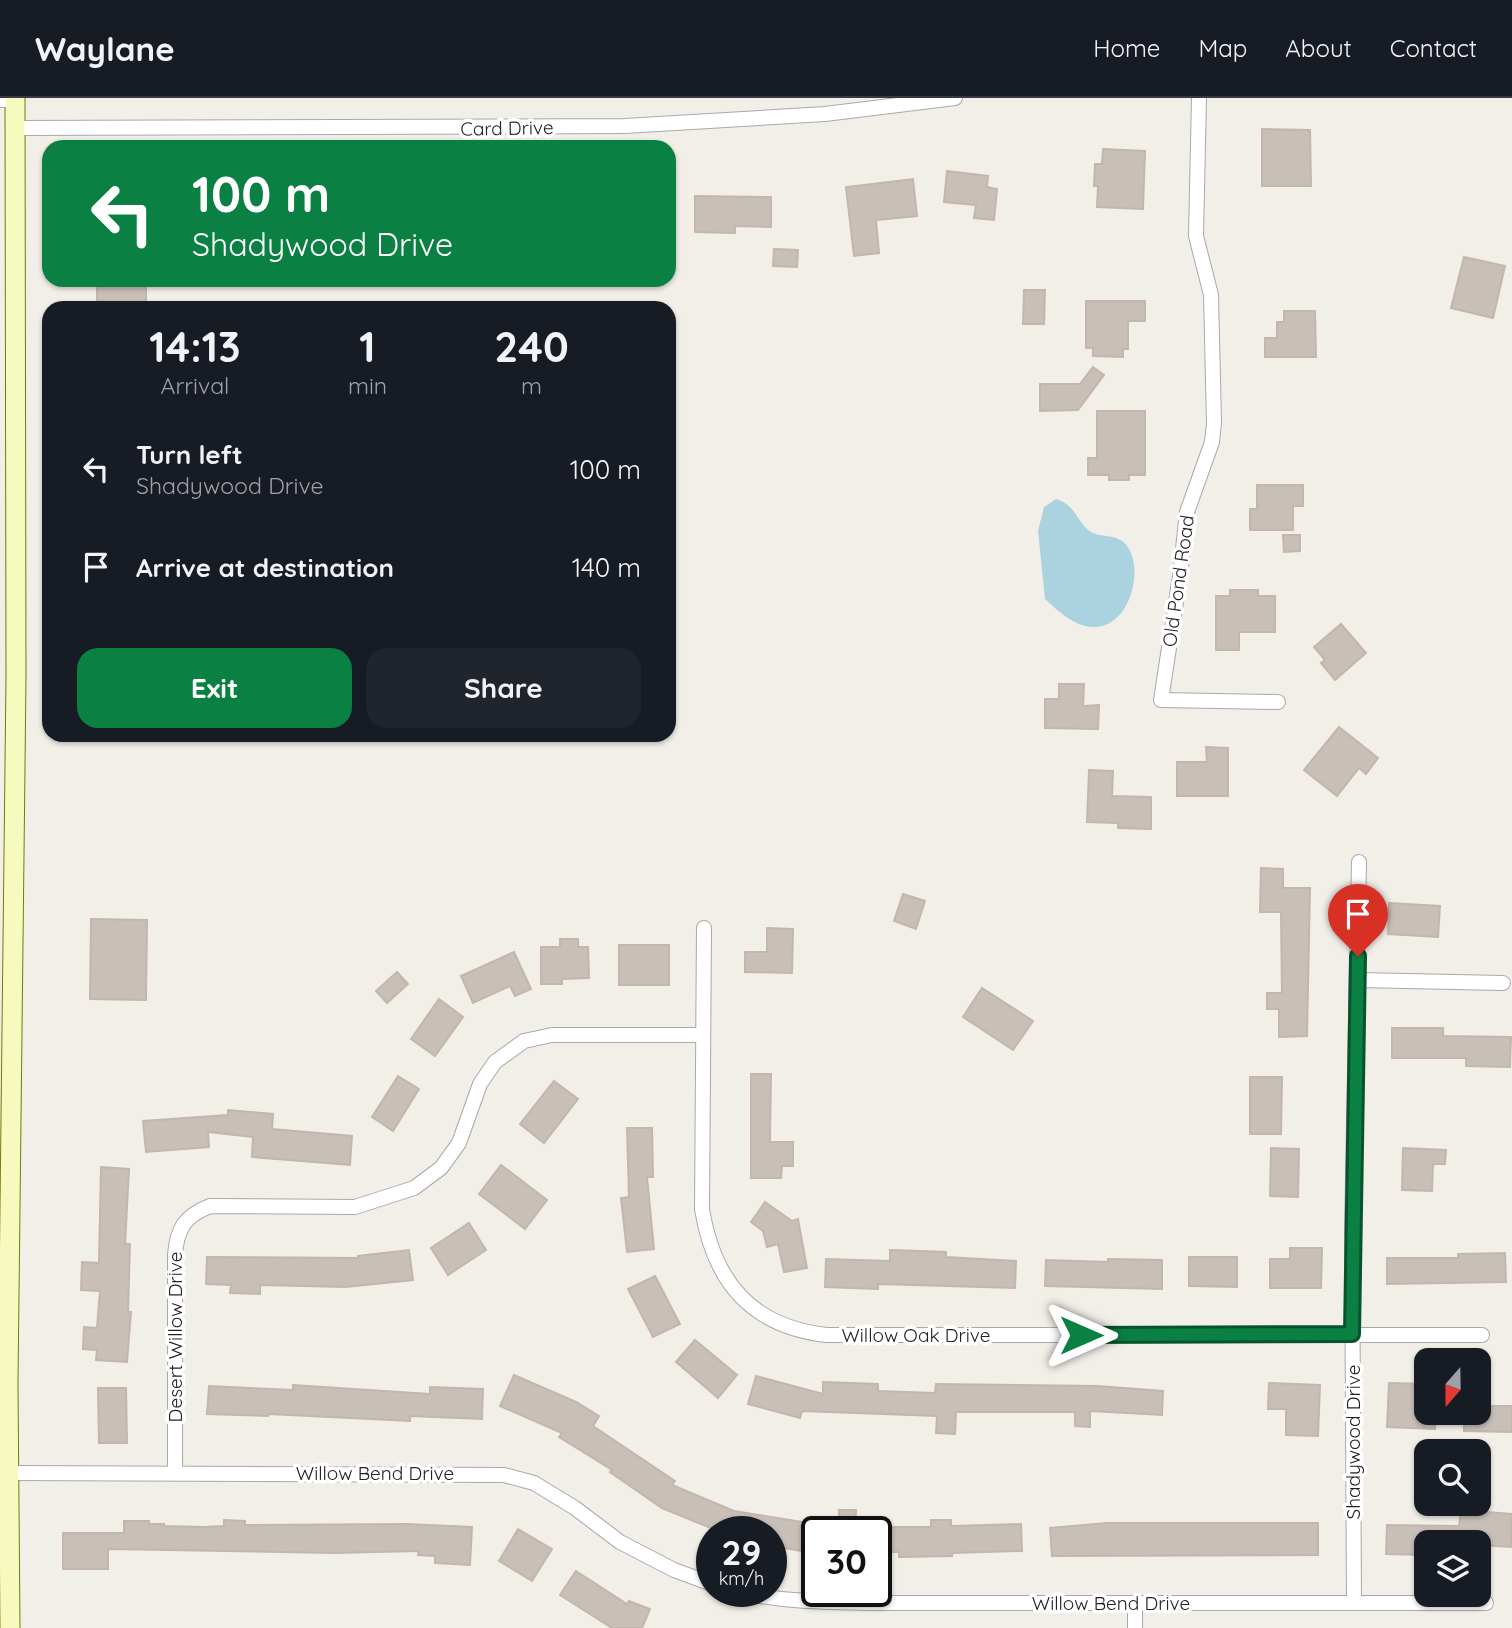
<!DOCTYPE html>
<style>
:root{--surface:#171b24;--page:#20242c;--text:#f1f3f6;--muted:#9ea1a6;--line:#363941;--accent:#0b8043}
body{margin:0;font-family:Quicksand,sans-serif;background:var(--page);color:var(--text);height:100vh;display:flex;flex-direction:column;font-size:26px;white-space:nowrap}
*{box-sizing:border-box;margin:0}
p{font-size:23px;color:var(--muted)}
.icon{flex:none;width:38px;height:38px;fill:none;stroke:currentColor;stroke-width:2;stroke-linecap:round;stroke-linejoin:round}
.map{position:relative;flex:1;overflow:hidden}
.side{position:absolute;left:42px;top:203px;width:634px;height:441px;display:flex;flex-direction:column;background:var(--surface);border-radius:21px;box-shadow:0 2px 5px #0004}
.side>*{flex:none}
.top-card{position:absolute;left:42px;top:42px;width:634px;height:147px;border-radius:21px;box-shadow:0 2px 5px #0004;background:#0b8043;color:#fff;overflow:hidden}
.needle{width:46px;rotate:200deg}
.controls{position:absolute;left:1414px;top:1250px;display:grid;gap:14px}
.controls a{display:grid;place-items:center;width:77px;height:77px;border-radius:14px;background:var(--surface);box-shadow:0 2px 5px #0004;font-size:35px}
.speed{position:absolute;left:696px;top:1418px;display:flex;gap:14px;font-size:35px;font-weight:700;text-align:center}
.speed>*{display:grid;place-content:center;width:91px;height:91px;border-radius:50%;background:var(--surface);box-shadow:0 2px 5px #0004;line-height:1}
.speed small{font-size:18px;font-weight:400}
.speed .limit{border:4px solid #111;border-radius:10px;background:#fff;color:#111}
.pin{position:absolute;display:grid;place-items:center;width:60px;height:60px;color:#fff;margin:-72px -30px;border-radius:50% 50% 50% 0;rotate:-45deg;box-shadow:0 0 7px #0007}
.pin .icon{rotate:45deg}
.me{position:absolute;width:77px;margin:-38px;rotate:90deg;stroke-linejoin:round;filter:drop-shadow(0 0 5px #0008)}
.turn{display:flex;align-items:center;gap:24px;height:147px;padding:0 35px;font-size:32px}
.turn .icon{width:91px;height:91px;stroke-width:2.5}
.turn b{display:block;font-size:49px;line-height:60px}
.eta{display:flex;justify-content:space-evenly;align-items:center;height:119px;text-align:center}
.eta b{font-size:42px;font-weight:700;line-height:49px}
.cta{display:flex;gap:14px;margin-top:auto;padding:14px 35px}
.cta a{flex:1;height:80px;border-radius:21px;background:var(--accent);color:#fff;font-size:28px;font-weight:700;line-height:80px;text-align:center}
.cta a+a{background:var(--page);color:var(--text)}
ul{padding:0;list-style:none}
li{display:flex;align-items:center;gap:21px;height:98px;padding:0 35px}
li div{flex:1}
li b{display:block;font-size:26px}
li em{font-style:normal}
header{display:flex;align-items:center;gap:42px;box-sizing:border-box;height:98px;padding:0 35px;background:var(--surface);border-bottom:2px solid var(--line)}
header strong{font-size:33px}
nav{display:flex;gap:38px;margin-inline-start:auto;font-size:24px}
.map>svg:first-child{display:block}
.water{fill:#aad3df}
.building{fill:#c7bfb8;stroke:#c4b6ab;stroke-width:2}
.lines{fill:none;stroke-linecap:round;stroke-linejoin:round}
.street-casing{stroke:#a9a9a9;stroke-width:16}
.secondary-casing{stroke:#707d05;stroke-width:21}
.street{stroke:#fff;stroke-width:14}
.secondary{stroke:#f7fabf;stroke-width:19}
.route-casing{stroke:#07532c;stroke-width:18}
.route{stroke:#0b8043;stroke-width:12}
.labels{text-anchor:middle;dominant-baseline:central;stroke-width:7;stroke-linejoin:round;paint-order:stroke}
.street-label{font-size:19px;fill:#222;stroke:#fff}
</style>
<header>
<strong>Waylane</strong>
<nav><a>Home</a><a>Map</a><a>About</a><a>Contact</a></nav>
</header>
<div class="map">
<svg width="1512" height="1530" viewBox="0 0 1512 1530">
<rect width="100%" height="100%" fill="#f2efe9"/>
<path class="water" d="M 1056,401 C 1073,406 1075,418 1086,430 C 1098,444 1121,430 1131,455 C 1142,482 1126,532 1091,529 C 1073,527 1058,513 1045,501 L 1038,433 L 1044,409 Z"/>
<g class="building">
<polygon points="1262,31 1310,32 1311,88 1262,88"/>
<polygon points="1103,51 1145,53 1143,111 1097,109 1098,88 1094,88 1095,66 1102,66"/>
<polygon points="947,73 988,78 987,89 997,91 994,122 974,120 976,107 944,104"/>
<polygon points="913,81 917,118 876,122 879,155 854,158 846,89"/>
<polygon points="695,98 771,99 771,129 735,128 735,135 695,134"/>
<polygon points="774,151 798,152 797,169 773,168"/>
<polygon points="1464,159 1505,168 1493,220 1451,210"/>
<polygon points="97,183 146,184 146,210 97,210"/>
<polygon points="1024,192 1045,192 1044,226 1023,226"/>
<polygon points="1086,203 1145,203 1145,223 1128,223 1128,251 1123,251 1123,259 1093,258 1093,250 1086,250"/>
<polygon points="1284,213 1315,213 1316,259 1265,259 1265,240 1277,240 1277,224 1284,224"/>
<polygon points="1093,269 1104,277 1078,312 1040,313 1040,286 1080,286"/>
<polygon points="1097,313 1145,313 1145,377 1129,377 1129,382 1109,382 1109,377 1088,377 1088,360 1097,360"/>
<polygon points="1257,387 1303,387 1303,408 1293,408 1293,432 1250,432 1250,411 1257,411"/>
<polygon points="1283,437 1300,437 1300,453 1284,454"/>
<polygon points="1230,492 1258,492 1258,498 1275,498 1275,534 1239,534 1239,552 1216,552 1216,498 1230,498"/>
<polygon points="1341,526 1366,555 1335,582 1321,565 1325,562 1314,549"/>
<polygon points="1059,586 1084,586 1083,608 1099,607 1098,631 1045,630 1045,601 1059,601"/>
<polygon points="1339,629 1378,660 1366,676 1359,670 1337,698 1304,672"/>
<polygon points="1206,649 1228,650 1228,698 1177,698 1177,664 1207,664"/>
<polygon points="1089,672 1113,673 1112,698 1151,699 1151,731 1118,730 1118,725 1087,724"/>
<polygon points="1261,770 1283,771 1283,790 1310,790 1307,938 1279,939 1279,911 1267,911 1267,895 1282,895 1281,814 1260,814"/>
<polygon points="903,796 925,803 916,831 894,823"/>
<polygon points="1389,805 1440,808 1438,839 1388,836"/>
<polygon points="91,821 147,822 146,902 90,901"/>
<polygon points="767,830 793,831 792,875 745,874 745,854 767,854"/>
<polygon points="560,841 578,841 578,849 588,849 589,880 562,881 562,886 541,886 541,849 560,849"/>
<rect x="619" y="847" width="50" height="40"/>
<polygon points="514,854 531,891 515,898 510,888 473,905 461,878"/>
<polygon points="397,874 408,886 387,905 376,893"/>
<polygon points="982,890 1033,923 1013,952 963,919"/>
<polygon points="439,901 463,919 435,958 411,941"/>
<polygon points="1392,930 1443,930 1443,938 1511,939 1510,969 1466,968 1466,960 1392,960"/>
<polygon points="751,976 771,976 770,1044 793,1044 793,1068 782,1068 781,1080 751,1080"/>
<polygon points="398,978 419,991 393,1033 372,1019"/>
<polygon points="1250,979 1282,979 1281,1036 1250,1036"/>
<polygon points="554,983 578,1001 544,1045 520,1026"/>
<polygon points="228,1012 273,1016 272,1031 352,1038 350,1067 252,1059 253,1039 208,1034 209,1049 146,1054 143,1023 228,1017"/>
<polygon points="627,1030 652,1030 653,1079 647,1079 654,1151 627,1154 621,1100 629,1099"/>
<polygon points="1271,1050 1299,1051 1298,1099 1270,1098"/>
<polygon points="1403,1050 1446,1052 1445,1066 1433,1066 1432,1093 1402,1092"/>
<polygon points="501,1067 547,1102 525,1131 479,1096"/>
<polygon points="101,1069 129,1071 125,1146 130,1146 128,1214 131,1214 127,1264 96,1262 97,1252 83,1251 84,1229 97,1230 100,1193 81,1192 82,1164 99,1165"/>
<polygon points="765,1104 792,1123 798,1121 807,1170 784,1174 778,1146 767,1149 763,1133 751,1124"/>
<polygon points="469,1125 486,1152 448,1177 431,1150"/>
<polygon points="1290,1150 1322,1150 1321,1190 1270,1190 1270,1161 1290,1161"/>
<polygon points="409,1152 413,1182 345,1189 260,1187 260,1196 230,1195 231,1187 206,1186 207,1159 358,1160 358,1158"/>
<polygon points="890,1152 946,1154 946,1159 1016,1163 1015,1190 878,1186 878,1191 825,1189 826,1161 890,1163"/>
<polygon points="1505,1155 1506,1184 1387,1186 1387,1160 1458,1160 1458,1156"/>
<polygon points="1189,1159 1237,1159 1237,1189 1189,1188"/>
<polygon points="1108,1161 1162,1162 1162,1191 1045,1188 1046,1162 1108,1164"/>
<polygon points="655,1178 680,1226 653,1239 628,1191"/>
<polygon points="695,1242 737,1277 718,1300 676,1264"/>
<polygon points="514,1277 576,1304 599,1318 593,1328 675,1383 672,1387 734,1413 809,1425 802,1453 772,1448 772,1433 718,1433 662,1410 610,1374 612,1372 559,1339 562,1335 500,1308"/>
<polygon points="756,1278 823,1296 823,1284 878,1286 878,1293 935,1295 936,1286 1098,1288 1163,1293 1162,1317 1090,1313 1090,1329 1075,1328 1075,1314 956,1314 955,1336 936,1335 937,1318 802,1313 800,1320 748,1306"/>
<polygon points="1269,1285 1320,1287 1318,1338 1286,1337 1286,1311 1268,1311"/>
<polygon points="1389,1285 1426,1286 1426,1314 1436,1314 1435,1331 1387,1329"/>
<polygon points="293,1287 430,1296 430,1289 483,1291 482,1321 410,1318 410,1323 269,1316 268,1318 207,1316 209,1288 293,1292"/>
<polygon points="98,1290 126,1290 127,1345 99,1345"/>
<polygon points="1479,1308 1512,1308 1512,1334 1464,1333 1464,1314 1479,1314"/>
<polygon points="839,1412 856,1412 855,1433 839,1433"/>
<polygon points="1461,1412 1512,1416 1511,1449 1479,1447 1479,1444 1426,1444 1426,1457 1386,1456 1387,1427 1459,1428"/>
<polygon points="224,1422 245,1423 245,1427 407,1426 472,1429 470,1467 435,1465 435,1458 418,1457 419,1453 334,1455 108,1451 108,1471 63,1471 63,1435 124,1435 124,1423 149,1423 149,1426 164,1426 164,1428 204,1429 224,1428"/>
<polygon points="931,1422 951,1422 951,1428 1021,1426 1022,1453 952,1455 952,1458 899,1459 899,1454 877,1454 877,1429 931,1429"/>
<polygon points="1107,1425 1318,1425 1318,1457 1052,1458 1050,1430"/>
<polygon points="518,1431 552,1451 532,1483 499,1463"/>
<polygon points="576,1473 627,1506 629,1503 650,1511 642,1530 612,1530 560,1497"/>
</g>
<g class="lines">
<defs>
<g id="street">
<polyline points="1199,0 1196,138 1211,197 1214,325 1212,344 1187,414 1180,478 1161,602 1278,604"/>
<polyline points="0,2 15,2"/>
<polyline points="15,30 625,28 825,16 955,0"/>
<path d="M 704,830 L 702,1111 C 714,1184 751,1228 826,1237 L 1482,1237"/>
<polyline points="1358,882 1503,885"/>
<path d="M 175,1374 L 175,1157 C 177,1130 185,1118 210,1108 L 355,1109 L 414,1090 L 441,1070 L 459,1045 L 480,986 L 495,964 L 524,943 L 552,937 L 703,937"/>
<polyline points="9,1375 504,1377 534,1385 575,1410 620,1444 674,1472 712,1486"/>
<path d="M 736,1493 C 780,1504 826,1504 871,1505 L 1486,1505"/>
<polyline points="1354,1504 1352,1131 1359,764"/>
<polyline points="1135,1505 1135,1530"/>
</g>
<polyline id="secondary" points="10,1530 8,1285 16,580 15,0"/>
</defs>
<use href="#street" class="street-casing"/>
<use href="#secondary" class="secondary-casing"/>
<use href="#street" class="street"/>
<use href="#secondary" class="secondary"/>
</g>
<g class="lines">
<defs>
<polyline id="route" points="1081,1237 1352,1236 1358,858"/>
</defs>
<use href="#route" class="route-casing"/>
<use href="#route" class="route"/>
</g>
<g class="labels">
<g class="street-label">
<text transform="translate(507 30) rotate(-1)">Card Drive</text>
<text transform="translate(1178 483) rotate(-82)">Old Pond Road</text>
<text x="916" y="1237">Willow Oak Drive</text>
<text transform="translate(175 1239) rotate(-90)">Desert Willow Drive</text>
<text transform="translate(1353 1344) rotate(-90)">Shadywood Drive</text>
<text x="375" y="1375">Willow Bend Drive</text>
<text x="1111" y="1505">Willow Bend Drive</text>
</g>
</g>
</svg>
<div class="controls">
<a><svg class="needle" viewBox="-14 -14 28 28"><path d="M0-13l5 13h-10z" fill="#e53935"/><path d="M0 13l5-13h-10z" fill="#9ea1a6"/></svg></a>
<a><svg class="icon" aria-label="search" viewBox="0 0 24 24"><circle cx="10" cy="10" r="6"/><path d="M15 15l6 6"/></svg></a>
<a><svg class="icon" aria-label="layers" viewBox="0 0 24 24"><path d="M12 4l9 5-9 5-9-5zM3 14l9 5 9-5"/></svg></a>
</div>
<div class="speed"><div>29<small>km/h</small></div><div class="limit">30</div></div>
<div class="pin" style="left:1358px;top:858px;background:#d93025"><svg class="icon" aria-label="arrive" viewBox="0 0 24 24"><path d="M6 21V4h12l-3 4 3 4H6"/></svg></div>
<svg class="me" style="left:1081px;top:1237px" viewBox="-20 -20 40 40"><path d="M0-17L14 15 0 8-14 15z" fill="#0b8043" stroke="#fff" stroke-width="4"/></svg>
<div class="top-card">
<div class="turn"><svg class="icon" aria-label="left" viewBox="0 0 24 24"><path d="M17 20v-9H6M10 6l-5 5 5 5"/></svg><div><b>100 m</b>Shadywood Drive</div></div>
</div>
<section class="side">
<div class="eta">
<div><b>14:13</b><p>Arrival</p></div>
<div><b>1</b><p>min</p></div>
<div><b>240</b><p>m</p></div>
</div>
<ul>
<li><svg class="icon" aria-label="left" viewBox="0 0 24 24"><path d="M17 20v-9H6M10 6l-5 5 5 5"/></svg><div><b>Turn left</b><p>Shadywood Drive</p></div><em>100 m</em></li>
<li><svg class="icon" aria-label="arrive" viewBox="0 0 24 24"><path d="M6 21V4h12l-3 4 3 4H6"/></svg><div><b>Arrive at destination</b></div><em>140 m</em></li>
</ul>
<div class="cta"><a>Exit</a><a>Share</a></div>
</section>
</div>
